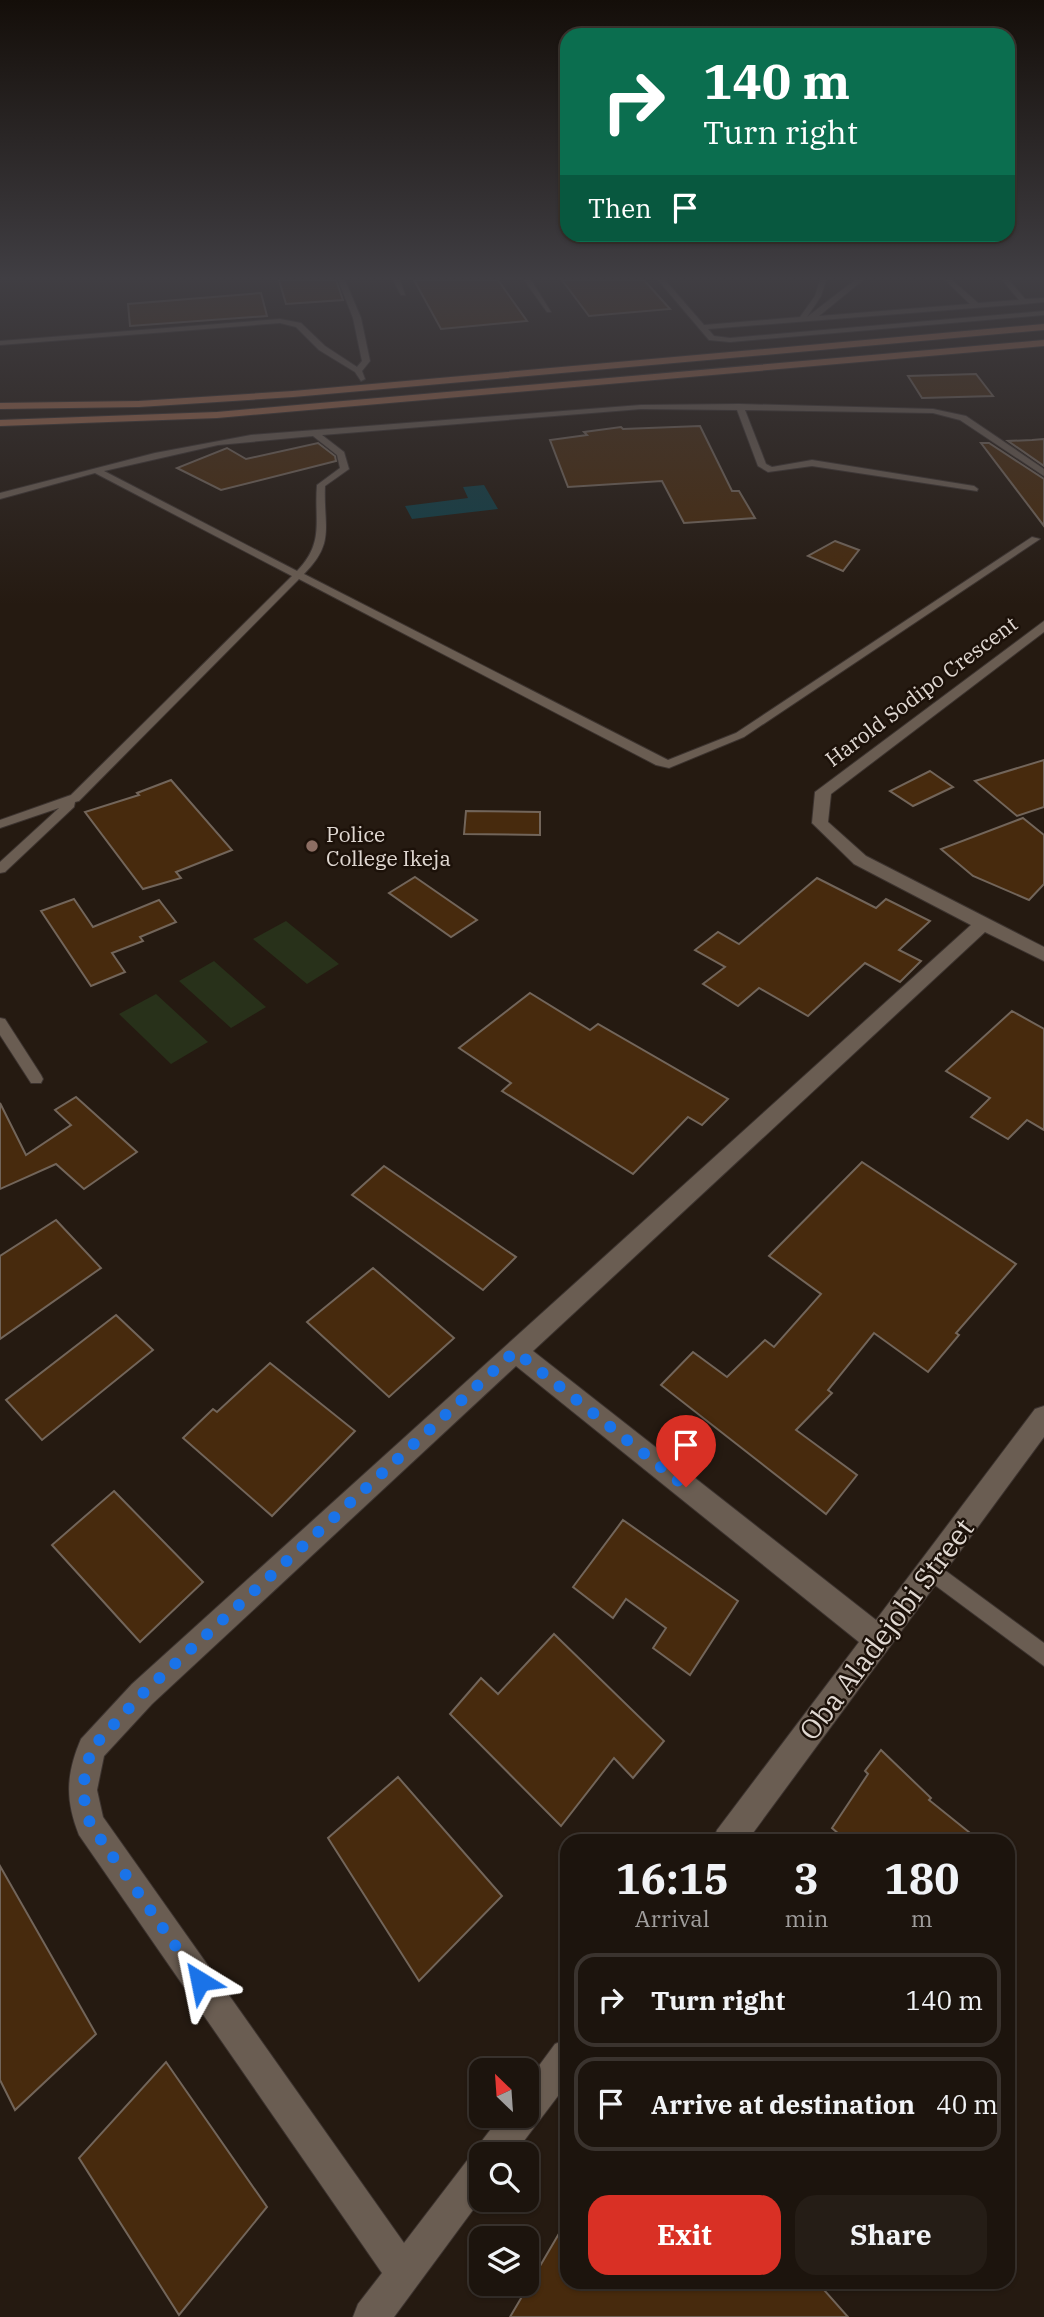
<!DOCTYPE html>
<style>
:root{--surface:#1c140d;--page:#251d16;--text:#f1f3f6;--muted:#a09e9d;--line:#3a332e;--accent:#d93025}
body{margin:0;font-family:"IBM Plex Serif",serif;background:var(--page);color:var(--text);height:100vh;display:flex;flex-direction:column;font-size:26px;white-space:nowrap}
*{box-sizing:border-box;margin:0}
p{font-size:23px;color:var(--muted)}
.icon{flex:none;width:38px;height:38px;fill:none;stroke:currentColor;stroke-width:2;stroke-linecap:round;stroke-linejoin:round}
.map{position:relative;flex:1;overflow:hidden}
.details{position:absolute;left:560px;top:1834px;width:455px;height:455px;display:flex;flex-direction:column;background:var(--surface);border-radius:21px;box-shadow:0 2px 5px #0004,0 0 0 2px var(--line)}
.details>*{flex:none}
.banner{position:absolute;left:560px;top:28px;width:455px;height:214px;border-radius:21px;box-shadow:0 2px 5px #0004,0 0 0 2px var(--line);background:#0b6e4f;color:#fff;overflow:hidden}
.needle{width:46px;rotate:335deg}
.buttons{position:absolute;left:469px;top:2058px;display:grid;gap:14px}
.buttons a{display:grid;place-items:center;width:70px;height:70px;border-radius:14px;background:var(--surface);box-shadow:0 2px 5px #0004,0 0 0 2px var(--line);font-size:35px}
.pin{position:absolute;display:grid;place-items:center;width:60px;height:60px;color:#fff;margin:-72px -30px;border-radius:50% 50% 50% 0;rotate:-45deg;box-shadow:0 0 7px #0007}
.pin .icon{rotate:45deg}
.me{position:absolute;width:77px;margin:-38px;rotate:325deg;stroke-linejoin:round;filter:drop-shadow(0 0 5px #0008)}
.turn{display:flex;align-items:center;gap:24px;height:147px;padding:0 28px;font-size:32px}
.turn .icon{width:91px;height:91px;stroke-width:2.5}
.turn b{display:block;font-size:49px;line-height:60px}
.then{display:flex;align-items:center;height:66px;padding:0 28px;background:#0003;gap:14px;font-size:26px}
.eta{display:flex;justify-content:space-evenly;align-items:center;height:119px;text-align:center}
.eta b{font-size:42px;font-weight:700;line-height:49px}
.action{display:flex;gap:14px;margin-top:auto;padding:14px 28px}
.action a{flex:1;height:80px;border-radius:21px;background:var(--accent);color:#fff;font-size:28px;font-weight:700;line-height:80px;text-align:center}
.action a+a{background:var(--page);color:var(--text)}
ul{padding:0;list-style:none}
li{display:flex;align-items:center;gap:21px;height:94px;margin:0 14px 10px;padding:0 14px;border:4px solid var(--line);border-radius:21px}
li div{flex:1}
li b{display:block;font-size:26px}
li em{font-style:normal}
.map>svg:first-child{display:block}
.green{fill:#28311a}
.water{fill:#113d44}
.building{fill:#472a0d;stroke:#72655a;stroke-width:2}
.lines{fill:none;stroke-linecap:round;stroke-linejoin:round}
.lane-casing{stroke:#3c332f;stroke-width:2}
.street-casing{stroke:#3c332f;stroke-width:2}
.primary-casing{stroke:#3c332f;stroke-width:2}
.lane{fill:#6a5d52;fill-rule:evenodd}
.street{fill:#6a5d52;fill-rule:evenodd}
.primary{fill:#a56b4c;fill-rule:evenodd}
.route{stroke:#1a73e8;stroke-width:12;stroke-dasharray:0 21.6}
.education-dot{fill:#8d6e63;stroke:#1c1109;stroke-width:2.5}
.labels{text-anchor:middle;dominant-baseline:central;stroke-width:5;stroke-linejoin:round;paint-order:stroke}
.far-street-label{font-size:21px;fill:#e0d8d2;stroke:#1c1109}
.far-poi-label{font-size:21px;fill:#e0d8d2;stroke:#1c1109;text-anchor:start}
.near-street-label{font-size:28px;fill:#e0d8d2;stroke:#1c1109}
</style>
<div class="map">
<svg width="1044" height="2317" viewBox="0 0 1044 2317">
<rect width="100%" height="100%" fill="#251a11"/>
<g class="green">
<polygon points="286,921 339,964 307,984 253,939"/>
<polygon points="214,961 266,1007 231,1028 179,981"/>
<polygon points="156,994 208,1042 171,1064 119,1014"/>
</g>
<polygon class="water" points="484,485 498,509 412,519 405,506 468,498 463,487"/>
<g class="building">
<polygon points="279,280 336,280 343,300 286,304"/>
<polygon points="414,280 498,280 527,321 441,329"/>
<polygon points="562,280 644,280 670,309 589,316"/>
<polygon points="261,293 267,316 130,326 128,304"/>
<polygon points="976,374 993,396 922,398 908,376"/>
<polygon points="700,426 732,491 739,491 755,518 684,523 662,481 568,487 550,440 587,435 584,432 621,427 623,429"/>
<polygon points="1044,439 1044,466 1008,441 1032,440"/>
<polygon points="318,443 335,456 336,461 221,490 177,468 227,448 246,459"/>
<polygon points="981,443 989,443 1044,479 1044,526"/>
<polygon points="835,541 859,550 843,571 808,556"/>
<polygon points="1044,760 1044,807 1017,816 975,781"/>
<polygon points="930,771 953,787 913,806 890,791"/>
<polygon points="171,780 232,850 176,872 181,878 143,889 85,812 139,795 137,793"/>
<polygon points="466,811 540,812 540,835 464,834"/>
<polygon points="1023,818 1044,835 1044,884 1029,900 973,876 941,849"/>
<polygon points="415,877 477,920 451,937 389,893"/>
<polygon points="817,878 876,908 886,899 930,921 899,950 921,961 900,982 865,963 808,1016 759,988 738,1006 703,984 725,967 695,950 718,932 739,944"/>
<polygon points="74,899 93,927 159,900 176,922 140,937 143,941 112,953 125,972 91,986 41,911"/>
<polygon points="530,993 590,1030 598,1024 728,1099 702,1125 688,1117 633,1174 502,1091 511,1083 459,1048"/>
<polygon points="1012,1011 1044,1029 1044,1130 1027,1120 1008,1139 971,1117 990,1098 946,1071"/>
<polygon points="76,1097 137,1152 84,1189 56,1164 0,1189 0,1103 26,1155 71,1125 55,1110"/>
<polygon points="862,1162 1016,1264 956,1333 959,1335 928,1372 874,1333 828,1390 832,1393 796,1430 857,1475 826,1514 661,1385 693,1352 727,1377 765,1340 774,1347 821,1294 769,1256"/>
<polygon points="384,1166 516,1257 483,1290 352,1195"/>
<polygon points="56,1220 101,1268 0,1339 0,1256"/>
<polygon points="373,1268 454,1338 389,1397 307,1322"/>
<polygon points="116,1315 153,1350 42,1440 6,1400"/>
<polygon points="270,1363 355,1431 272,1516 183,1438 213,1409 217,1412"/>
<polygon points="114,1491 203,1582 140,1642 52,1545"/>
<polygon points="623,1520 738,1601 690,1675 653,1648 666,1628 626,1599 613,1618 573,1587"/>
<polygon points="554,1634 664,1741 633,1778 614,1758 561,1826 450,1714 481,1678 498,1694"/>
<polygon points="881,1750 931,1798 929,1800 980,1841 847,1841 832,1828 868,1774 865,1771"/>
<polygon points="398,1777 502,1896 419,1981 328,1838"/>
<polygon points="0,1866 96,2034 15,2110 0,2080"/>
<polygon points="166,2062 267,2207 179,2315 79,2158"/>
<polygon points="567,2220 567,2282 817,2282 848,2317 510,2317"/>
</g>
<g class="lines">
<defs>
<g id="lane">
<polygon points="338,280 345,280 361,318 370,361 362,371 365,379 361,381 355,372 319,350 296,327 280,323 0,345 0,341 280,319 301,323 325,346 357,367 362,361 353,318"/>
<polygon points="393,280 400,280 405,295 401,295"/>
<polygon points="524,280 531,280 551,312 547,312"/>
<polygon points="658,280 665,280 704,325 800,317 815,296 820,280 826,280 821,296 807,317 855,280 863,280 819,316 970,304 945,280 952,280 978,303 1019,300 1002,280 1009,280 1025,299 1044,298 1044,302 1024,304 708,329 714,336 730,338 1044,311 1044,315 730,342 709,340"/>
<path d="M 739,404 L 933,409 L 966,416 L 1044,469 L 1044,476 L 960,420 L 933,413 L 745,410 L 766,464 L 772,467 L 812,460 L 974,486 L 978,489 L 977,491 L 812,466 L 768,472 L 758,466 L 737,410 L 641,409 L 322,435 L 344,452 L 349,469 L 325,486 C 323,526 336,542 304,574 L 668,760 L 736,733 L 1032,537 L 1040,539 L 744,737 L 669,768 L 656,765 L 299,579 L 79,801 L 75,802 L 74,807 L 5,872 L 0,873 L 0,862 L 59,808 L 0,828 L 0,820 L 71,795 L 292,576 L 95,473 L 0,499 L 0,493 L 155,453 L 251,435 L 641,405 ZM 313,436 L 337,455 L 340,468 L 317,485 C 314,521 325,542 297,571 L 104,471 L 218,445 Z"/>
<polygon points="0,1018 5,1019 41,1075 43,1079 41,1083 31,1083 0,1035"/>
<polygon points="931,1560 1044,1643 1044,1666 924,1577 921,1570 924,1563"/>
</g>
<path id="street" d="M 1044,621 L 1044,632 L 831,794 L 828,822 L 866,856 L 1044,947 L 1044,961 L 985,932 L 533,1351 L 876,1620 L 1035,1409 L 1044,1406 L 1044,1437 L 747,1841 L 713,1841 L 717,1830 L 859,1642 L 516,1366 L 152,1704 L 104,1756 L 97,1790 L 103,1817 L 404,2243 L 469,2158 L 476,2155 L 481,2142 L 501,2116 L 527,2116 L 527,2082 L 555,2044 L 567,2039 L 567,2084 L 514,2154 L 481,2154 L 481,2199 L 394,2317 L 353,2317 L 358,2304 L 382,2273 L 79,1835 C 65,1800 66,1774 81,1739 L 132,1684 L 971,925 L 854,864 L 812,823 L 815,792 Z"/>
<g id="primary">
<polygon points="1044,324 1044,330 293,397 139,407 0,409 0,403 139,401 293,391"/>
<polygon points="1044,340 1044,346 217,418 0,426 0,420 217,412"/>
</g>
</defs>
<use href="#lane" class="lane-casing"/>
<use href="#street" class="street-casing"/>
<use href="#primary" class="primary-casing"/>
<use href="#lane" class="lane"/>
<use href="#street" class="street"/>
<use href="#primary" class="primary"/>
</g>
<linearGradient id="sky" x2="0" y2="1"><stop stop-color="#140e09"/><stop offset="0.46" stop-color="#403e43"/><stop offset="1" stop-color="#403e43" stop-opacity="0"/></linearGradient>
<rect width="1044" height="605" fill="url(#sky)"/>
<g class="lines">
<polyline class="route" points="200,1981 90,1824 82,1790 91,1749 142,1694 515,1351 686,1487"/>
</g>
<circle class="education-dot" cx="312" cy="846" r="7"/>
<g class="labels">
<g class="far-street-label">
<text transform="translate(921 691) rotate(-37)">Harold Sodipo Crescent</text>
</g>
<g class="far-poi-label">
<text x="326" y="834">Police<tspan x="326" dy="24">College Ikeja</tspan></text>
</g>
<g class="near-street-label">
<text transform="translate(886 1629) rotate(-53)">Oba Aladejobi Street</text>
</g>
</g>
</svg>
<div class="buttons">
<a><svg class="needle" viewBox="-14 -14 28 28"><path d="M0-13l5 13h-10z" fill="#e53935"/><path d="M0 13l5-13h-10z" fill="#a09e9d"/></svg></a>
<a><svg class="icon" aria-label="search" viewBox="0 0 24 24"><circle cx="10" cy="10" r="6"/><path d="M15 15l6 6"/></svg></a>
<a><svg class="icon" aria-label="layers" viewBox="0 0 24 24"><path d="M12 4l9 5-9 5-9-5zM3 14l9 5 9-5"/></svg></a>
</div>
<div class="pin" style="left:686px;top:1487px;background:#d93025"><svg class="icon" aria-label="arrive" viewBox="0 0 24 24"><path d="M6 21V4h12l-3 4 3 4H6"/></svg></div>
<svg class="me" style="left:200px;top:1981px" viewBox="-20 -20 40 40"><path d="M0-17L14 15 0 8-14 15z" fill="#1a73e8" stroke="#fff" stroke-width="4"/></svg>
<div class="banner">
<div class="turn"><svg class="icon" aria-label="right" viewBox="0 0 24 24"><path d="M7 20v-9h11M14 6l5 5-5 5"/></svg><div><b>140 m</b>Turn right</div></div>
<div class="then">Then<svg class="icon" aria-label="arrive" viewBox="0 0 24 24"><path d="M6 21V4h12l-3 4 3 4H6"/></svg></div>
</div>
<section class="details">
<div class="eta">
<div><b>16:15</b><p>Arrival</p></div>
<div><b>3</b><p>min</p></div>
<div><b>180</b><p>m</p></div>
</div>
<ul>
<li><svg class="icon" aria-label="right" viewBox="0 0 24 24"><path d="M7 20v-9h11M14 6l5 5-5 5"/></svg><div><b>Turn right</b></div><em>140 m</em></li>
<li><svg class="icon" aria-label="arrive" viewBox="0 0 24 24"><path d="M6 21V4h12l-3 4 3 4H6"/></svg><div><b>Arrive at destination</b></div><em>40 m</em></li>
</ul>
<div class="action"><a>Exit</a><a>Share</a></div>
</section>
</div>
